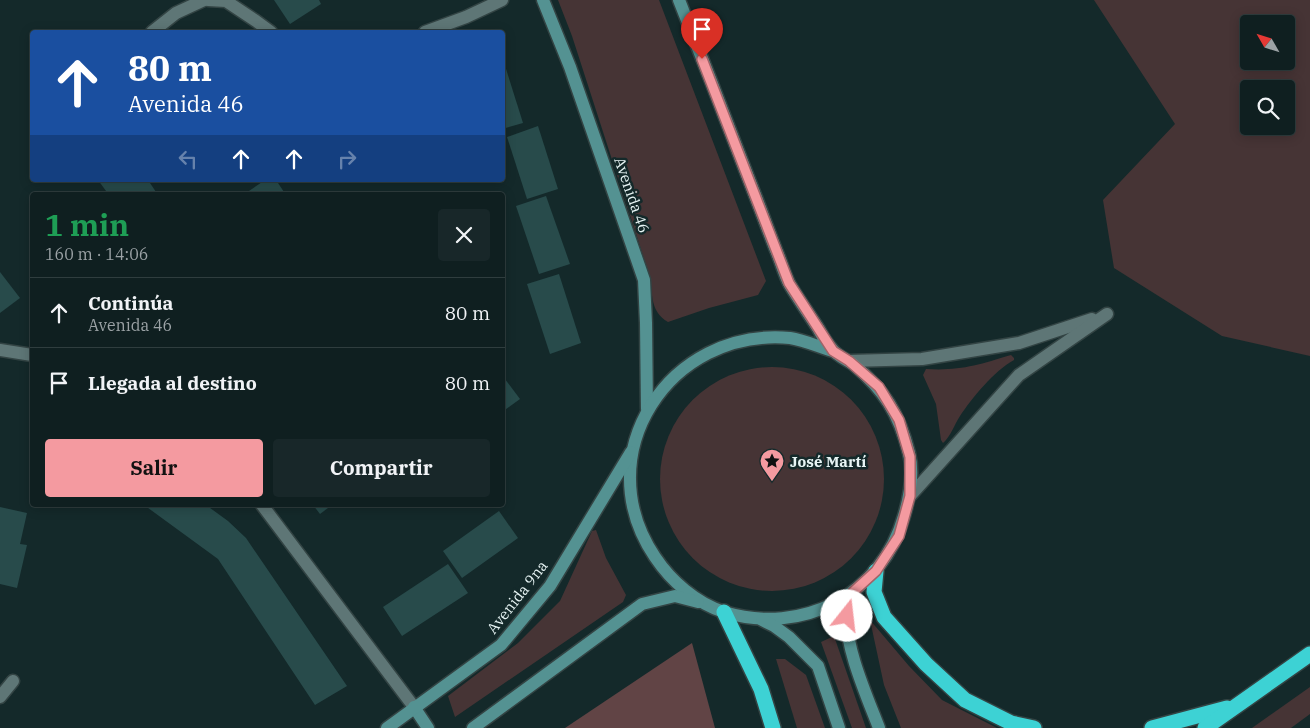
<!DOCTYPE html>
<html lang="es">
<meta charset="utf-8">
<style>
:root{--surface:#0f1f20;--page:#182729;--text:#f1f3f6;--muted:#9ba2a5;--line:#2f3d3e;--accent:#f49aa0}
body{margin:0;font-family:"IBM Plex Serif",serif;background:var(--page);color:var(--text);height:100vh;display:flex;flex-direction:column;font-size:19px;white-space:nowrap}
*{box-sizing:border-box;margin:0}
p{font-size:16px;color:var(--muted)}
.icon{flex:none;width:28px;height:28px;fill:none;stroke:currentColor;stroke-width:2;stroke-linecap:round;stroke-linejoin:round}
.map{position:relative;flex:1;overflow:hidden}
.side{position:absolute;left:30px;top:192px;width:475px;height:315px;display:flex;flex-direction:column;background:var(--surface);border-radius:5px;box-shadow:0 2px 12px #0003,0 0 0 1px var(--line)}
.side>*{flex:none}
.hud{position:absolute;left:30px;top:30px;width:475px;height:152px;border-radius:5px;box-shadow:0 2px 12px #0003,0 0 0 1px var(--line);background:#1a4fa0;color:#fff;overflow:hidden}
.needle{width:32px;rotate:309deg}
.tools{position:absolute;left:1240px;top:15px;display:grid;gap:10px}
.tools a{display:grid;place-items:center;width:55px;height:55px;border-radius:5px;background:var(--surface);box-shadow:0 2px 12px #0003,0 0 0 1px var(--line);font-size:25px}
.pin{position:absolute;display:grid;place-items:center;width:42px;height:42px;color:#fff;margin:-51px -21px;border-radius:50% 50% 50% 0;rotate:-45deg;box-shadow:0 0 5px #0007}
.pin .icon{rotate:45deg}
.me{position:absolute;width:55px;margin:-28px;rotate:16deg;stroke-linejoin:round;filter:drop-shadow(0 0 4px #0008)}
.turn{display:flex;align-items:center;gap:18px;height:105px;padding:0 15px;font-size:22px}
.turn .icon{width:65px;height:65px;stroke-width:2.5}
.turn b{display:block;font-size:35px;line-height:42px}
.lanes{display:flex;align-items:center;height:48px;padding:0 15px;background:#0003;justify-content:center;gap:25px;direction:ltr}
.lanes .off{opacity:.35}
.round{display:grid;place-items:center;flex:none;width:52px;height:52px;border-radius:5px;background:var(--page)}
.overview{display:flex;align-items:center;justify-content:space-between;height:85px;padding:0 15px}
h1{font-size:30px;font-weight:700;line-height:38px;color:#1e9e55}
.button{display:flex;gap:10px;margin-top:auto;padding:10px 15px}
.button a{flex:1;height:58px;border-radius:5px;background:var(--accent);color:#111;font-size:20px;font-weight:700;line-height:58px;text-align:center}
.button a+a{background:var(--page);color:var(--text)}
ul{padding:0;list-style:none}
li{display:flex;align-items:center;gap:15px;height:70px;padding:0 15px;border-top:1px solid var(--line)}
li div{flex:1}
li b{display:block;font-size:19px}
li em{font-style:normal}
.map>svg:first-child{display:block}
.green{fill:#463435;fill-rule:evenodd}
.forest{fill:#614445}
.building{fill:#284b4b}
.lines{fill:none;stroke-linecap:round;stroke-linejoin:round}
.street-casing{stroke:#344;stroke-width:15}
.secondary-casing{stroke:#344;stroke-width:15}
.highway-casing{stroke:#344;stroke-width:18}
.street{stroke:#5e7676;stroke-width:12}
.secondary{stroke:#549292;stroke-width:12}
.highway{stroke:#3dd2d4;stroke-width:15}
.route-casing{stroke:#9f6468;stroke-width:12}
.route{stroke:#f49aa0;stroke-width:9}
.labels{text-anchor:middle;dominant-baseline:central;stroke-width:5;stroke-linejoin:round;paint-order:stroke}
.street-label{font-size:15px;fill:#e8f5f5;stroke:#14292a}
.poi-label{font-size:15px;font-weight:bold;fill:#e8f5f5;stroke:#14292a;text-anchor:start}
</style>
<div class="map">
<svg width="1310" height="728" viewBox="0 0 1310 728">
<rect width="100%" height="100%" fill="#14292a"/>
<g class="green">
<path d="M 558,0 L 659,0 L 766,281 L 758,295 L 709,308 L 668,322 C 650,311 653,296 650,277 L 572,36 Z"/>
<path d="M 1094,0 L 1310,0 L 1310,356 L 1222,336 L 1114,268 L 1103,200 L 1175,124 ZM 1249,24 L 1286,24 L 1286,61 L 1249,61 ZM 1249,89 L 1286,89 L 1286,126 L 1249,126 Z"/>
<path d="M 1011,355 L 1014,358 L 1014,360 C 994,371 972,398 960,416 C 954,425 951,436 943,443 L 941,440 L 936,404 L 923,375 L 926,369 C 960,371 978,365 1011,355 Z"/>
<circle cx="772" cy="479" r="112"/>
<polygon points="596,530 606,558 626,595 623,602 455,717 448,696 518,643 560,601 592,531"/>
<polygon points="870,620 909,666 942,700 997,728 901,728 884,685"/>
<polygon points="834,636 866,728 852,728 821,642"/>
<polygon points="776,659 785,659 806,675 825,728 797,728"/>
<polygon points="1310,687 1310,714 1291,728 1252,728"/>
</g>
<polygon class="forest" points="692,643 715,728 565,728"/>
<g class="building">
<polygon points="274,0 319,0 321,4 290,24"/>
<polygon points="502,56 523,123 502,129"/>
<polygon points="538,126 558,189 527,199 507,137"/>
<polygon points="98,180 148,180 158,195 109,195"/>
<polygon points="265,180 282,180 278,183 286,195 243,195"/>
<polygon points="546,196 570,264 539,274 516,206"/>
<polygon points="0,272 20,298 0,313"/>
<polygon points="559,274 581,343 550,354 527,284"/>
<polygon points="502,375 520,399 502,412"/>
<polygon points="144,505 206,505 228,521 246,538 347,686 315,705 218,559"/>
<polygon points="313,505 332,505 320,514"/>
<polygon points="0,507 27,513 20,544 27,545 17,588 0,584"/>
<polygon points="499,511 518,538 462,578 443,551"/>
<polygon points="448,564 468,593 402,636 383,607"/>
</g>
<g class="lines">
<defs>
<g id="street">
<polyline points="208,0 226,1 256,21 271,32"/>
<polyline points="152,32 176,13 204,0"/>
<polyline points="425,32 466,17 502,0"/>
<polyline points="0,350 32,355"/>
<polyline points="849,361 922,359 1019,343 1092,319"/>
<polyline points="910,496 1019,375 1107,314"/>
<polyline points="262,505 414,707"/>
<polyline points="0,697 13,681"/>
</g>
<g id="secondary">
<polyline points="543,0 570,67 644,280 646,323 647,409"/>
<path d="M 679,0 C 704,63 729,127 753,190 C 761,210 768,230 776,250 C 781,261 784,274 790,285 C 799,300 809,314 818,328 C 822,335 826,343 832,349 C 837,356 846,359 853,364 C 884,390 899,413 909,453 C 914,473 910,496 904,516 C 882,595 802,636 724,612 C 696,603 671,581 655,557 C 586,455 669,327 790,338 C 804,340 819,347 833,351"/>
<path d="M 853,593 C 851,600 848,608 847,615 C 844,645 868,699 879,728"/>
<polyline points="762,620 774,626 789,637 818,666 839,728"/>
<polyline points="414,707 428,728"/>
<polyline points="387,728 501,645 550,586 631,452"/>
<polyline points="473,728 642,604 675,596 698,602"/>
</g>
<g id="highway">
<polyline points="876,571 874,592 884,617 926,664 965,700 1011,723 1034,728"/>
<polyline points="724,612 761,689 773,728"/>
<polyline points="1152,728 1227,708"/>
<polyline points="1205,728 1310,654"/>
</g>
</defs>
<use href="#street" class="street-casing"/>
<use href="#secondary" class="secondary-casing"/>
<use href="#highway" class="highway-casing"/>
<use href="#street" class="street"/>
<use href="#secondary" class="secondary"/>
<use href="#highway" class="highway"/>
</g>
<g class="lines">
<defs>
<polyline id="route" points="702,59 789,283 833,351 849,361 879,387 899,420 910,457 910,496 899,536 876,571 853,592 847,616"/>
</defs>
<use href="#route" class="route-casing"/>
<use href="#route" class="route"/>
</g>
<defs>
<symbol id="sight-pin" viewBox="-11 -11 22 30"><path d="M0 17L-7.5 6A9.5 9.5 0 1 1 7.5 6Z" fill="#f49aa0" stroke="#14292a"/><path d="M0-6L1.8-2.2L6-1.7L2.9 1.2L3.7 5.4L0 3.3L-3.7 5.4L-2.9 1.2L-6-1.7L-1.8-2.2Z" fill="#111"/></symbol>
</defs>
<g fill-rule="evenodd">
<use href="#sight-pin" x="758" y="447" width="28" height="38"/>
</g>
<g class="labels">
<g class="street-label">
<text transform="translate(632 195) rotate(71)">Avenida 46</text>
<text transform="translate(517 597) rotate(-52)">Avenida 9na</text>
</g>
<g class="poi-label">
<text x="790" y="461">José Martí</text>
</g>
</g>
</svg>
<div class="tools">
<a><svg class="needle" viewBox="-14 -14 28 28"><path d="M0-13l5 13h-10z" fill="#e53935"/><path d="M0 13l5-13h-10z" fill="#9ba2a5"/></svg></a>
<a><svg class="icon" aria-label="search" viewBox="0 0 24 24"><circle cx="10" cy="10" r="6"/><path d="M15 15l6 6"/></svg></a>
</div>
<div class="pin" style="left:702px;top:59px;background:#d93025"><svg class="icon" aria-label="arrive" viewBox="0 0 24 24"><path d="M6 21V4h12l-3 4 3 4H6"/></svg></div>
<svg class="me" style="left:847px;top:616px" viewBox="-20 -20 40 40"><circle r="19" fill="#fff"/><path d="M0-13L10 11 0 6-10 11z" fill="#f49aa0"/></svg>
<div class="hud">
<div class="turn"><svg class="icon" aria-label="ahead" viewBox="0 0 24 24"><path d="M12 20V5M6 11l6-6 6 6"/></svg><div><b>80 m</b>Avenida 46</div></div>
<div class="lanes"><svg class="icon off" aria-label="left" viewBox="0 0 24 24"><path d="M17 20v-9H6M10 6l-5 5 5 5"/></svg><svg class="icon" aria-label="ahead" viewBox="0 0 24 24"><path d="M12 20V5M6 11l6-6 6 6"/></svg><svg class="icon" aria-label="ahead" viewBox="0 0 24 24"><path d="M12 20V5M6 11l6-6 6 6"/></svg><svg class="icon off" aria-label="right" viewBox="0 0 24 24"><path d="M7 20v-9h11M14 6l5 5-5 5"/></svg></div>
</div>
<section class="side">
<div class="overview"><div><h1>1 min</h1><p>160 m · 14:06</p></div><a class="round"><svg class="icon" aria-label="close" viewBox="0 0 24 24"><path d="M6 6l12 12M18 6L6 18"/></svg></a></div>
<ul>
<li><svg class="icon" aria-label="ahead" viewBox="0 0 24 24"><path d="M12 20V5M6 11l6-6 6 6"/></svg><div><b>Continúa</b><p>Avenida 46</p></div><em>80 m</em></li>
<li><svg class="icon" aria-label="arrive" viewBox="0 0 24 24"><path d="M6 21V4h12l-3 4 3 4H6"/></svg><div><b>Llegada al destino</b></div><em>80 m</em></li>
</ul>
<div class="button"><a>Salir</a><a>Compartir</a></div>
</section>
</div>
